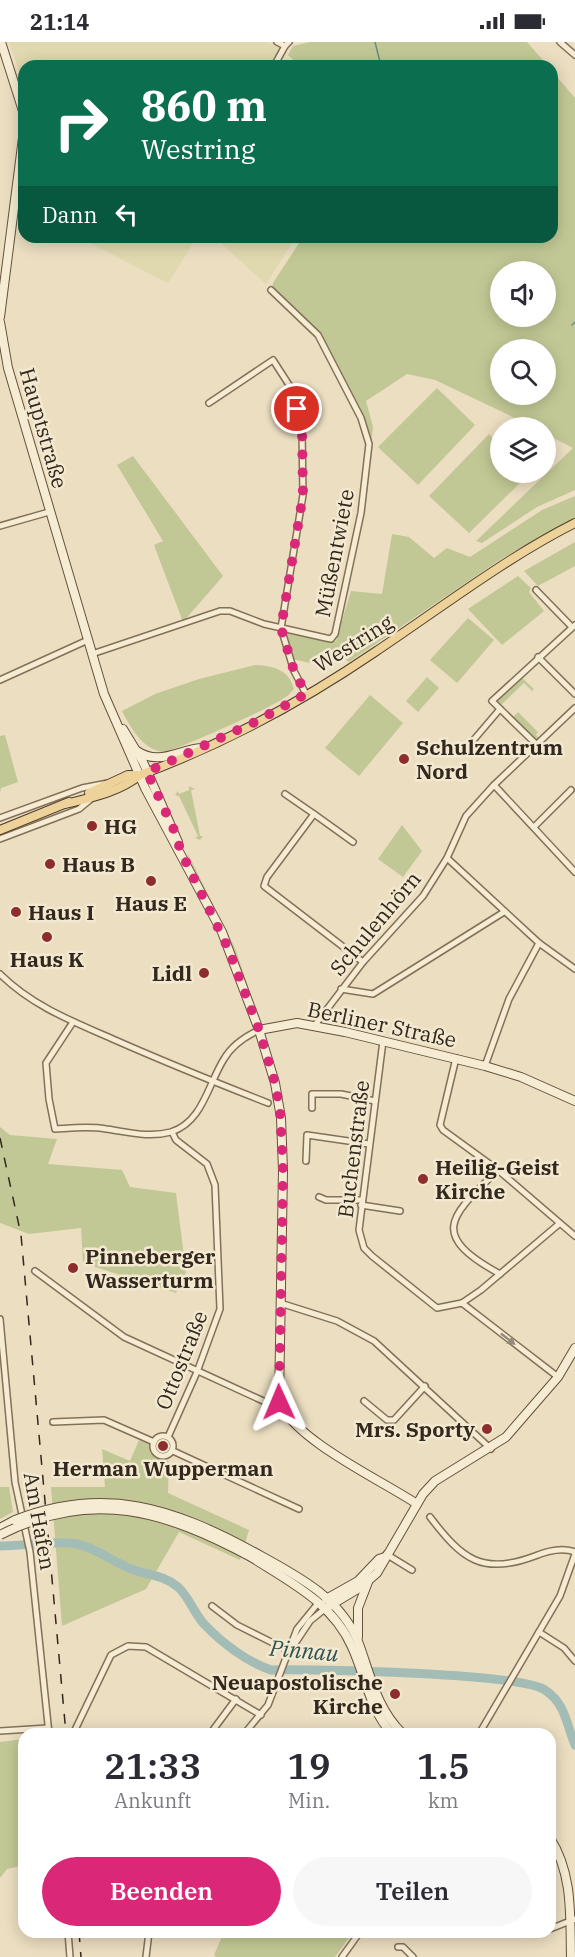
<!DOCTYPE html>
<html lang="de">
<meta charset="utf-8">
<style>
:root{--surface:#fff;--page:#f7f7f7;--text:#2b2b33;--muted:#7c7c81;--accent:#db2777}
body{margin:0;font-family:"IBM Plex Serif",serif;background:var(--page);color:var(--text);height:100vh;display:flex;flex-direction:column;font-size:22px;white-space:nowrap}
*{box-sizing:border-box;margin:0}
p{font-size:20px;color:var(--muted)}
.icon{flex:none;width:33px;height:33px;fill:none;stroke:currentColor;stroke-width:2;stroke-linecap:round;stroke-linejoin:round}
.map{position:relative;flex:1;overflow:hidden}
.details{position:absolute;left:18px;top:1686px;width:538px;height:210px;display:flex;flex-direction:column;background:var(--surface);border-radius:18px;box-shadow:0 3px 15px #0003}
.details>*{flex:none}
.hud{position:absolute;left:18px;top:18px;width:540px;height:183px;border-radius:18px;box-shadow:0 3px 15px #0003;background:#0b6e4f;color:#fff;overflow:hidden}
.fabs{position:absolute;left:490px;top:219px;display:grid;gap:12px}
.fabs a{display:grid;place-items:center;width:66px;height:66px;border-radius:50%;background:var(--surface);box-shadow:0 3px 15px #0003;font-size:30px}
.pin{position:absolute;display:grid;place-items:center;width:51px;height:51px;color:#fff;margin:-26px;border:3px solid #fff;border-radius:50%;box-shadow:0 2px 6px #0007}
.me{position:absolute;width:66px;margin:-33px;rotate:359deg;stroke-linejoin:round;filter:drop-shadow(0 0 4px #0008)}
.turn{display:flex;align-items:center;gap:21px;height:126px;padding:0 24px;font-size:27px}
.turn .icon{width:78px;height:78px;stroke-width:2.5}
.turn b{display:block;font-size:42px;line-height:51px}
.then{display:flex;align-items:center;height:57px;padding:0 24px;background:#0003;gap:12px;font-size:22px}
.eta{display:flex;justify-content:space-evenly;align-items:center;height:102px;text-align:center}
.eta b{font-size:36px;font-weight:600;line-height:42px}
.button{display:flex;gap:12px;margin-top:auto;padding:12px 24px}
.button a{flex:1;height:69px;border-radius:36px;background:var(--accent);color:#fff;font-size:24px;font-weight:600;line-height:69px;text-align:center}
.button a+a{background:var(--page);color:var(--text)}
.status{display:flex;justify-content:space-between;align-items:center;height:42px;padding:0 30px;background:var(--surface);direction:ltr}
.status svg{height:16px;fill:currentColor}
.map>svg:first-child{display:block}
.farmland{fill:#e0d8ae}
.green{fill:#c2c895;fill-rule:evenodd}
.lines{fill:none;stroke-linecap:round;stroke-linejoin:round}
.stream{stroke:#6b8a83;stroke-width:1.5}
.river{stroke:#a3bdb6;stroke-width:9}
.street-casing{stroke:#837059;stroke-width:8}
.secondary-casing{stroke:#65513d;stroke-width:10}
.primary-casing{stroke:#513e2e;stroke-width:10}
.street{stroke:#f6ecd3;stroke-width:5}
.secondary{stroke:#f6ecd3;stroke-width:8}
.primary{stroke:#edd39a;stroke-width:8}
.rail{stroke:#33281d;stroke-width:1.5;stroke-dasharray:10 10;stroke-linecap:butt}
.secondary-bridge-casing{stroke:#65513d;stroke-width:10;stroke-linecap:butt}
.secondary-bridge{stroke:#f6ecd3;stroke-width:8}
.oneway{fill:#948a78}
.route{stroke:#db2777;stroke-width:10;stroke-dasharray:0 18}
.poi-dot{fill:#8e2d2d;stroke:#f3e9d0;stroke-width:2}
.labels{text-anchor:middle;dominant-baseline:central;stroke-width:5;stroke-linejoin:round;paint-order:stroke}
.street-label{font-size:21px;fill:#33281d;stroke:#f3e9d0}
.poi-label{font-size:21px;font-weight:bold;fill:#33281d;stroke:#f3e9d0;text-anchor:start}
.water-label{font-size:22px;font-style:italic;fill:#2d5250;stroke:#f3e9d0}
</style>
<div class="status"><b>21:14</b><svg viewBox="0 0 49 12"><path d="M0 12V9h3v3zM5 12V6h3v6zM10 12V3h3v9zM15 12V0h3v12zM26 1h20v11H26zM47 4h2v5h-2z"/></svg></div>
<div class="map">
<svg width="575" height="1915" viewBox="0 0 575 1915">
<rect width="100%" height="100%" fill="#ebdec1"/>
<g class="farmland">
<polygon points="9,0 267,0 280,6 270,24 24,24 24,43"/>
<polygon points="78,195 197,195 168,241"/>
<polygon points="214,195 296,195 266,242"/>
</g>
<g class="green">
<polygon points="310,0 527,0 548,24 300,24 288,13 293,4"/>
<path d="M 552,29 L 575,56 L 575,448 L 537,465 L 482,501 L 476,499 L 573,406 L 546,392 L 546,386 L 534,385 L 435,338 L 407,332 L 366,359 L 373,385 L 371,402 L 362,375 L 319,292 L 272,246 L 273,241 L 303,195 L 552,195 ZM 501,230 L 546,230 L 546,274 L 501,274 ZM 501,308 L 546,308 L 546,352 L 501,352 Z"/>
<polygon points="437,346 475,383 418,443 378,405"/>
<polygon points="489,392 501,403 501,430 530,431 469,491 429,454"/>
<polygon points="133,414 223,534 183,580 154,503 163,499 117,423"/>
<path d="M 575,454 L 575,476 L 501,517 L 349,620 L 339,612 C 325,627 310,621 292,617 L 285,590 L 336,599 L 351,549 L 382,552 L 392,492 L 409,495 L 434,516 L 447,506 L 470,515 L 542,468 Z"/>
<polygon points="575,500 575,524 538,544 524,529"/>
<polygon points="518,534 531,546 529,550 544,569 502,603 468,567"/>
<polygon points="468,576 494,598 457,641 430,618"/>
<path d="M 255,623 C 273,624 289,627 294,647 C 291,650 288,654 284,656 C 273,665 171,711 163,710 C 142,707 131,686 122,669 L 155,652 L 199,637 Z"/>
<polygon points="427,635 439,646 418,670 406,659"/>
<polygon points="521,635 534,647 532,649 524,641 501,663 507,672 497,658"/>
<polygon points="370,653 403,681 359,734 325,706"/>
<polygon points="518,670 538,690 536,693 540,697 536,700 512,676"/>
<polygon points="5,693 18,740 1,746 0,751 0,694"/>
<polygon points="189,744 195,747 191,748 200,794 203,794 200,798 195,796 198,794 179,754 175,753 178,749 179,752 189,748"/>
<polygon points="402,783 422,809 403,835 378,817"/>
<polygon points="187,810 235,906 257,971 224,889 192,826"/>
<polygon points="0,1085 10,1093 57,1097 48,1122 122,1128 130,1145 176,1151 186,1230 176,1251 83,1221 81,1186 29,1192 0,1181"/>
<polygon points="139,1398 149,1402 155,1416 169,1419 168,1451 249,1488 240,1518 179,1490 146,1547 62,1584 51,1445 105,1445 102,1407 130,1419"/>
<polygon points="0,1445 9,1445 13,1470 0,1477"/>
<polygon points="24,1697 24,1823 7,1827 0,1836 0,1700"/>
<polygon points="224,1890 353,1890 335,1915 216,1915 214,1913"/>
</g>
<g class="lines">
<g class="stream">
<polyline points="375,0 381,24"/>
<polyline points="572,283 575,280"/>
</g>
<path class="river" d="M 0,1504 C 23,1504 56,1498 77,1502 C 96,1506 114,1520 131,1527 C 147,1533 164,1533 178,1545 C 189,1555 194,1571 204,1582 C 222,1601 247,1620 271,1628 C 312,1627 521,1631 545,1648 C 566,1662 566,1682 575,1703"/>
<defs>
<g id="street">
<polyline points="277,0 285,4 289,0"/>
<polyline points="560,0 575,13"/>
<polyline points="274,24 285,4"/>
<polyline points="209,361 273,318 291,346 302,388 303,453 281,586 294,629 306,652"/>
<polyline points="0,484 49,470"/>
<polyline points="536,548 571,584"/>
<polyline points="92,612 220,569 230,569 264,582 326,596 331,597 335,592 361,471 369,402 361,376 318,293 271,248"/>
<polyline points="538,615 575,652"/>
<polyline points="0,638 88,598"/>
<polyline points="471,701 500,667"/>
<polyline points="537,703 492,659 575,583"/>
<polyline points="494,743 575,830"/>
<polyline points="285,752 314,772 267,835 264,844 363,920"/>
<polyline points="314,772 353,800"/>
<polyline points="0,776 82,746 108,741"/>
<polyline points="534,785 571,748"/>
<polyline points="0,797 79,767 91,757"/>
<polyline points="447,816 539,901 575,927"/>
<path d="M 0,932 C 32,964 74,980 115,998 C 165,1020 217,1041 268,1061"/>
<polyline points="341,947 373,952 504,870"/>
<path d="M 73,980 L 46,1021 L 49,1057 L 55,1087 C 72,1086 89,1084 106,1087 C 128,1090 149,1096 171,1090 C 203,1080 208,1042 224,1017 C 232,1003 244,995 259,988"/>
<polyline points="315,983 363,920 423,854 447,816 466,774 494,743 575,666"/>
<polyline points="383,999 359,1188 364,1206 372,1214 437,1266 462,1261 481,1248 559,1182"/>
<polyline points="456,1016 440,1083 443,1088 498,1128 575,1194"/>
<polyline points="485,1024 509,957 539,901"/>
<polyline points="312,1066 312,1052 341,1052 375,1059"/>
<polyline points="306,1119 307,1093 369,1102"/>
<path d="M 498,1128 C 451,1174 427,1192 500,1232"/>
<polyline points="319,1155 326,1158 361,1158"/>
<polyline points="361,1163 400,1169"/>
<polyline points="35,1229 124,1295 272,1363 281,1363"/>
<polyline points="280,1261 337,1279 374,1299 491,1407"/>
<polyline points="462,1261 558,1335"/>
<polyline points="0,1277 15,1440 30,1510 49,1692"/>
<polyline points="364,1359 387,1378 394,1378 425,1344"/>
<polyline points="53,1380 104,1378 154,1400"/>
<circle cx="163" cy="1404" r="10"/>
<polyline points="168,1395 197,1330 220,1267 215,1143 207,1122 176,1098 172,1090"/>
<polyline points="173,1409 299,1467"/>
<path d="M 430,1475 C 462,1517 482,1534 535,1514 C 547,1509 562,1505 575,1510"/>
<polyline points="386,1512 412,1528"/>
<polyline points="212,1564 237,1583 289,1609"/>
<polyline points="539,1590 564,1606 575,1619"/>
<polyline points="294,1603 310,1579 326,1566"/>
<polyline points="0,1689 48,1686"/>
<polyline points="73,1692 111,1613 128,1604 146,1605 261,1673"/>
<polyline points="210,1692 236,1657"/>
<polyline points="244,1692 268,1663 297,1587 319,1560"/>
<polyline points="479,1692 560,1554 575,1512"/>
<polyline points="550,1887 575,1877"/>
<polyline points="68,1890 70,1915"/>
<polyline points="538,1890 542,1890"/>
<polyline points="398,1905 403,1905 413,1915"/>
<polyline points="146,1915 149,1890"/>
<polyline points="342,1915 360,1890"/>
</g>
<g id="secondary">
<polyline points="1,0 23,69 24,86"/>
<polyline points="0,275 24,88"/>
<path d="M 0,280 L 8,326 L 104,652 L 145,746 L 222,890 L 259,988 L 275,1041 L 281,1076 L 283,1128 L 279,1360 C 296,1399 381,1438 417,1462"/>
<polyline points="123,687 143,720 178,800"/>
<path d="M 137,709 C 159,724 178,708 201,706"/>
<polyline points="259,988 297,981 345,990 485,1024 521,1035 575,1059"/>
<polyline points="0,1486 15,1478"/>
<path d="M 254,1510 C 296,1533 341,1555 359,1602 C 371,1635 377,1667 403,1692"/>
<path d="M 251,1515 C 290,1540 333,1561 352,1605 C 366,1636 369,1666 392,1692"/>
<polyline points="326,1557 358,1539 379,1517 385,1515"/>
<polyline points="326,1566 361,1545 377,1531 423,1452 435,1439 506,1395 558,1335 575,1306"/>
<polyline points="358,1595 358,1566 368,1540"/>
<path d="M 550,1796 C 573,1832 570,1873 571,1915"/>
</g>
<g id="primary">
<polyline points="89,751 128,733 140,733"/>
<path d="M 65,762 C 90,756 120,750 140,733 C 221,703 303,659 375,610 C 441,566 504,517 575,481"/>
<polyline points="0,788 69,760"/>
</g>
</defs>
<use href="#street" class="street-casing"/>
<use href="#secondary" class="secondary-casing"/>
<use href="#primary" class="primary-casing"/>
<use href="#street" class="street"/>
<use href="#secondary" class="secondary"/>
<use href="#primary" class="primary"/>
<g class="rail">
<polyline points="0,1096 21,1193 66,1692"/>
<polyline points="79,1890 81,1915"/>
</g>
<defs>
<g id="secondary-bridge">
<path d="M 15,1478 C 105,1443 173,1466 254,1510"/>
<path d="M 0,1493 C 92,1446 165,1469 251,1515"/>
</g>
</defs>
<use href="#secondary-bridge" class="secondary-bridge-casing"/>
<use href="#secondary-bridge" class="secondary-bridge"/>
</g>
<defs><path id="oneway-solid" d="M-6-.8H1V-3.2L6.5 0L1 3.2V.8H-6Z" transform="scale(1.5)"/></defs>
<use class="oneway" href="#oneway-solid" transform="translate(508 1297) rotate(38)"/>
<g class="lines">
<polyline class="route" points="279,1360 283,1128 280,1068 275,1041 259,988 228,906 181,810 175,790 147,730 255,680 306,652 294,629 281,586 303,453 302,388 297,367"/>
</g>
<g class="poi-dot">
<circle cx="404" cy="717" r="6"/>
<circle cx="92" cy="784" r="6"/>
<circle cx="50" cy="822" r="6"/>
<circle cx="151" cy="839" r="6"/>
<circle cx="16" cy="870" r="6"/>
<circle cx="47" cy="895" r="6"/>
<circle cx="204" cy="931" r="6"/>
<circle cx="423" cy="1137" r="6"/>
<circle cx="73" cy="1226" r="6"/>
<circle cx="487" cy="1387" r="6"/>
<circle cx="163" cy="1404" r="6"/>
<circle cx="395" cy="1652" r="6"/>
</g>
<g class="labels">
<g class="street-label">
<text transform="translate(44 386) rotate(74)">Hauptstraße</text>
<text transform="translate(334 511) rotate(-79)">Müßentwiete</text>
<text transform="translate(353 601) rotate(-32)">Westring</text>
<text transform="translate(375 881) rotate(-50)">Schulenhörn</text>
<text transform="translate(382 982) rotate(12)">Berliner Straße</text>
<text transform="translate(353 1107) rotate(-83)">Buchenstraße</text>
<text transform="translate(181 1318) rotate(-68)">Ottostraße</text>
<text transform="translate(40 1479) rotate(80)">Am Hafen</text>
</g>
<g class="poi-label">
<text x="416" y="705">Schulzentrum<tspan x="416" dy="24">Nord</tspan></text>
<text x="104" y="784">HG</text>
<text x="62" y="822">Haus B</text>
<text x="151" y="861" text-anchor="middle">Haus E</text>
<text x="28" y="870">Haus I</text>
<text x="47" y="917" text-anchor="middle">Haus K</text>
<text x="192" y="931" text-anchor="end">Lidl</text>
<text x="435" y="1125">Heilig-Geist<tspan x="435" dy="24">Kirche</tspan></text>
<text x="85" y="1214">Pinneberger<tspan x="85" dy="24">Wasserturm</tspan></text>
<text x="475" y="1387" text-anchor="end">Mrs. Sporty</text>
<text x="163" y="1426" text-anchor="middle">Herman Wupperman</text>
<text x="383" y="1640" text-anchor="end">Neuapostolische<tspan x="383" dy="24">Kirche</tspan></text>
</g>
<g class="water-label">
<text transform="translate(304 1608) rotate(5)">Pinnau</text>
</g>
</g>
</svg>
<div class="fabs">
<a><svg class="icon" aria-label="sound" viewBox="0 0 24 24"><path d="M4 9h4l5-4v14l-5-4H4zM17 9q2 3 0 6"/></svg></a>
<a><svg class="icon" aria-label="search" viewBox="0 0 24 24"><circle cx="10" cy="10" r="6"/><path d="M15 15l6 6"/></svg></a>
<a><svg class="icon" aria-label="layers" viewBox="0 0 24 24"><path d="M12 4l9 5-9 5-9-5zM3 14l9 5 9-5"/></svg></a>
</div>
<div class="pin" style="left:297px;top:367px;background:#d93025"><svg class="icon" aria-label="arrive" viewBox="0 0 24 24"><path d="M6 21V4h12l-3 4 3 4H6"/></svg></div>
<svg class="me" style="left:279px;top:1360px" viewBox="-20 -20 40 40"><path d="M0-17L14 15 0 8-14 15z" fill="#db2777" stroke="#fff" stroke-width="4"/></svg>
<div class="hud">
<div class="turn"><svg class="icon" aria-label="right" viewBox="0 0 24 24"><path d="M7 20v-9h11M14 6l5 5-5 5"/></svg><div><b>860 m</b>Westring</div></div>
<div class="then">Dann<svg class="icon" aria-label="left" viewBox="0 0 24 24"><path d="M17 20v-9H6M10 6l-5 5 5 5"/></svg></div>
</div>
<section class="details">
<div class="eta">
<div><b>21:33</b><p>Ankunft</p></div>
<div><b>19</b><p>Min.</p></div>
<div><b>1.5</b><p>km</p></div>
</div>
<div class="button"><a>Beenden</a><a>Teilen</a></div>
</section>
</div>
